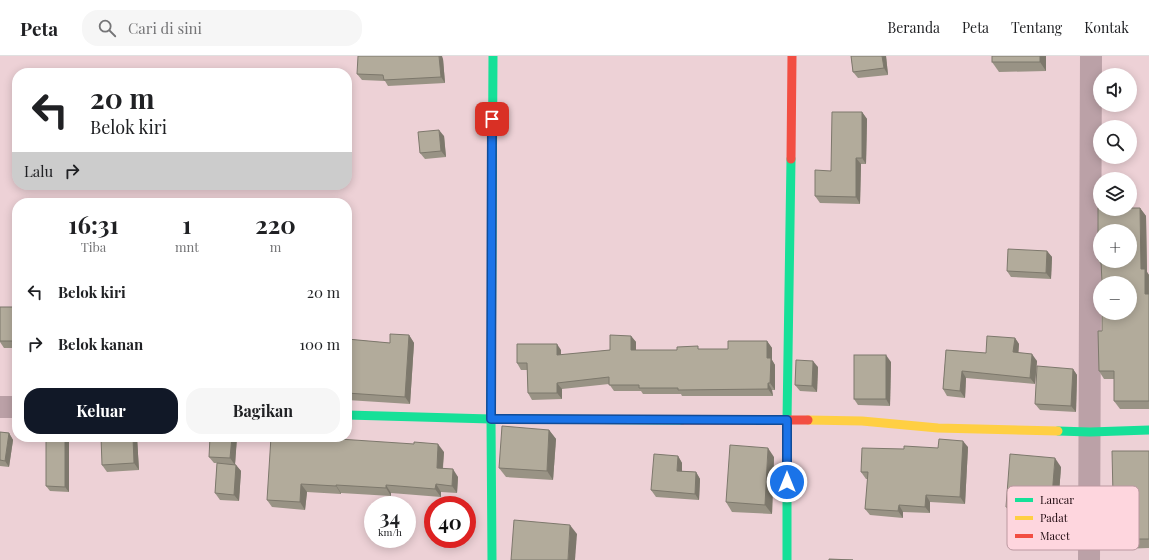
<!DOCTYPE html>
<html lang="id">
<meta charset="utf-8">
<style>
:root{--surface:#fff;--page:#f6f6f6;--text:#202124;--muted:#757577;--line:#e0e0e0;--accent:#111827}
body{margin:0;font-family:"Playfair Display",serif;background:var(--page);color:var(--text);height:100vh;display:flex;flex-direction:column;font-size:15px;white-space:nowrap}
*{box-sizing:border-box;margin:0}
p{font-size:13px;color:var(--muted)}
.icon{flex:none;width:22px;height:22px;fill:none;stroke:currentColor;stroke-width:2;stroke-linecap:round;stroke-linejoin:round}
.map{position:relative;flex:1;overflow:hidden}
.drawer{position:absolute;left:12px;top:142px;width:340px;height:244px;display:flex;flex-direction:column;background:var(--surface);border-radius:16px;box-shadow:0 2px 10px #0003}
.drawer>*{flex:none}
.banner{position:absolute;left:12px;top:12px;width:340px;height:122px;border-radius:16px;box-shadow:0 2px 10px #0003;background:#fff;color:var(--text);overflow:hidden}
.buttons{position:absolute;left:1093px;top:12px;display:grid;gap:8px}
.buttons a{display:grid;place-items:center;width:44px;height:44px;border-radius:50%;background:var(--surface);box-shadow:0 2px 10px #0003;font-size:20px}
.speed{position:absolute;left:364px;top:440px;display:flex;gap:8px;font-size:20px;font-weight:700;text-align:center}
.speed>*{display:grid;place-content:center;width:52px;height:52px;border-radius:50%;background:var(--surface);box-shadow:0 2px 10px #0003;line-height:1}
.speed small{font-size:10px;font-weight:400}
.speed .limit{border:6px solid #d22;background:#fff;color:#111}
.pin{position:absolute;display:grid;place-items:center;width:34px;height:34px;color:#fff;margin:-17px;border-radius:8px;box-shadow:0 2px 6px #0006}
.me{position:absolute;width:44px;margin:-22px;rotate:0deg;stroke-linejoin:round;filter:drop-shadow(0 0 3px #0008)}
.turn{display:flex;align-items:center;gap:14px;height:84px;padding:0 12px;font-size:18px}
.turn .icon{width:52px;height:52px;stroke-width:2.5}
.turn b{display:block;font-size:28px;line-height:34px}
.then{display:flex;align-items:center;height:38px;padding:0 12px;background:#0003;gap:8px;font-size:15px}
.eta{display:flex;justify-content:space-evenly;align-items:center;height:68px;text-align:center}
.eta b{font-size:24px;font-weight:700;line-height:28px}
.cta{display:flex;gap:8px;margin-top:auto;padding:8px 12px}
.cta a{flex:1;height:46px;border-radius:16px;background:var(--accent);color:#fff;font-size:16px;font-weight:700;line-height:46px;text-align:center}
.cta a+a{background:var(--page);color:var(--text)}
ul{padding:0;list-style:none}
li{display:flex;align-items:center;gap:12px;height:52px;padding:0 12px}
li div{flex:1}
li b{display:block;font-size:15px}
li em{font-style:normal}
header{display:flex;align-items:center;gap:24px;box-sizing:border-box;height:56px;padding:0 20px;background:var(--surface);border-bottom:1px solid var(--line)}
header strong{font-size:19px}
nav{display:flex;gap:22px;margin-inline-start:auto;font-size:14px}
.search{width:280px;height:36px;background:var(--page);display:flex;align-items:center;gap:10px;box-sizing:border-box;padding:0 14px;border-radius:16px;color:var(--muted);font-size:15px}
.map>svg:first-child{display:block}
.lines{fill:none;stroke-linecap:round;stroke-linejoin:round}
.street{stroke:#bba1a7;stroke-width:22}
.fast{stroke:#16e098;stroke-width:9}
.slow{stroke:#ffcf43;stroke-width:9}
.jam{stroke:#f24e42;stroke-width:9}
.wall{fill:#999385;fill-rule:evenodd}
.shaded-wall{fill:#7d786c}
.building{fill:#b2ab9b;stroke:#7d786c}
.route-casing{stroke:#114b97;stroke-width:10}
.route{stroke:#1a73e8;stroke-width:7}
.key{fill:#fed6de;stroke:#bb98a0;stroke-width:1}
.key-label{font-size:11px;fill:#1f090f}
</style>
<header>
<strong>Peta</strong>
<div class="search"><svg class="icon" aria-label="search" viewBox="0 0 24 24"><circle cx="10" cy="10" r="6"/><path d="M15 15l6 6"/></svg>Cari di sini</div>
<nav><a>Beranda</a><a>Peta</a><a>Tentang</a><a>Kontak</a></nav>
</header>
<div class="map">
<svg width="1149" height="504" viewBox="0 0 1149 504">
<rect width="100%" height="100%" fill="#edd1d6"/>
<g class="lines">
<g class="street">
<polyline points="0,351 17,351"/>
<polyline points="1089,504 1091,0"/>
</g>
<g class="fast">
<polyline points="347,359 491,363 682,364"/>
<polyline points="1058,375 1090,376 1149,374"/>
<polyline points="492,504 491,363 493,0"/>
<polyline points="787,504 787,364 791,103"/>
</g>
<polyline class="slow" points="808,364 862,365 938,372 1058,375"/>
<g class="jam">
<polyline points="791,103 792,0"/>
<polyline points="682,364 808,364"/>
</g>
</g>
<g class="wall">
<polygon points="851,0 886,0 888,19 858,22 853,16"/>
<polygon points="992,0 1046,0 1046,15 999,16 992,6"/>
<polygon points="443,3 445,27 388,30 385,25 362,24 357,18"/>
<polygon points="862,56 867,63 866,108 861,108 860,148 820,147 815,140 831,115"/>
<polygon points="444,80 446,101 425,103 420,97"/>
<path d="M 1098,152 L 1100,152 L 1100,153 L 1130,153 L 1130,152 L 1140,152 L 1146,160 L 1147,216 L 1149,219 L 1149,353 L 1120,353 L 1114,345 L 1114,323 L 1104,323 L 1099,315 L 1098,275 L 1102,275 L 1102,257 L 1130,257 L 1130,227 L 1102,227 L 1101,209 L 1098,204 ZM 1100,175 L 1130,175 L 1130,205 L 1100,205 Z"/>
<polygon points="1047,195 1052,201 1051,223 1011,221 1007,215"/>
<polygon points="0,251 17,251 17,292 4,292 0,286"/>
<polygon points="409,279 414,287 410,348 347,344 347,283 390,287"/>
<polygon points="631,280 636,286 636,294 677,294 728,293 767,285 772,292 772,304 775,309 775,334 772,334 773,340 682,340 681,338 643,338 641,335 614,335 609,328 562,333 562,343 532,344 528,337 527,314 521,314 517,307 561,294 561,299 610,294"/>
<polygon points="1015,282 1019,288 1018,297 1037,305 1035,328 966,322 965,342 947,340 943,333 946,294 986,297"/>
<polygon points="891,306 890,350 858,349 854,343"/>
<polygon points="818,311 817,336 800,335 795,329"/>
<polygon points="1073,313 1077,319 1076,356 1040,354 1035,348"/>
<polygon points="549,374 556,383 553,424 506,421 499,412"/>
<polygon points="0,376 9,377 13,384 9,411 0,410"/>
<polygon points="46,381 69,381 69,436 50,435 46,430"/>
<polygon points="137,381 139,414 107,416 102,409"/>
<polygon points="237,381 235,408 241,415 239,445 220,444 215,437 217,407 214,407 209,401"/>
<polygon points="339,382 340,383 444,396 443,412 458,421 457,437 441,436 441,441 391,437 391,440 341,437 341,438 307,436 305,454 272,451 267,444"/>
<polygon points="968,391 965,448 930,446 930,457 903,456 903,462 870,459 865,453 868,423 866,423 861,416 904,393 938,392"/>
<polygon points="1149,395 1149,492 1120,493 1114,483"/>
<polygon points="678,400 682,407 682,415 696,416 700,423 699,444 656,441 651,434"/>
<polygon points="774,401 772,458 732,456 726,446"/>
<polygon points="1061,411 1057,464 1013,460 1006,451"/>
</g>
<g class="shaded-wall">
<polygon points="439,0 442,0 443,3 445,27 441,21"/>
<polygon points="882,0 886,0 888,19 884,12"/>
<polygon points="1040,0 1046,0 1046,15 1040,6"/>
<polygon points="862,56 867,63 866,108 862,102"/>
<polygon points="439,74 444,80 446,101 441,95"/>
<polygon points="856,102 861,108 860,148 856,141"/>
<polygon points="1140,152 1146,160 1147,216 1149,219 1149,244 1145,238 1141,213"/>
<polygon points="1047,195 1052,201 1051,223 1046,217"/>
<polygon points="409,279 414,287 410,348 405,341"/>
<polygon points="631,280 636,286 636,300 631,294"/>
<polygon points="1015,282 1019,288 1018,303 1013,296"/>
<polygon points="767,285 772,292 772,304 775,309 775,334 770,327 767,302"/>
<polygon points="557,288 561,294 561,306 557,299"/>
<polygon points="1032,298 1037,305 1035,328 1030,322"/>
<polygon points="886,299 891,306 890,350 886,343"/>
<polygon points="813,305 818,311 817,336 812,330"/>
<polygon points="1073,313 1077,319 1076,356 1071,350"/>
<polygon points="962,315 966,322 965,342 960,335"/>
<polygon points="557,327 562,333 562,343 557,337"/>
<polygon points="768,327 772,334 773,340 768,333"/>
<polygon points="549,374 556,383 553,424 547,415"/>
<polygon points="9,377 13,384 9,411 5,405"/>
<polygon points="65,381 69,381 69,436 65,431"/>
<polygon points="133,381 137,381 139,414 134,407"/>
<polygon points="232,381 237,381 235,409 230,402"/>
<polygon points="963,385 968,391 965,448 960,441"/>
<polygon points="438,388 444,396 442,420 437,412"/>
<polygon points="768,392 774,401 772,458 765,449"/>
<polygon points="678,400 682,407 682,422 677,415"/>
<polygon points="1055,402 1061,411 1057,464 1051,454"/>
<polygon points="236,409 241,415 239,445 234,439"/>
<polygon points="453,413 458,421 457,437 452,430"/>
<polygon points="696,416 700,423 699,444 695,438"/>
<polygon points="301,428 307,436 305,454 300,446"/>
<polygon points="436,428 441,436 441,441 435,433"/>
<polygon points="336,429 341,437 341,438 336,430"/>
<polygon points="386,429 391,437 391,440 386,432"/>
<polygon points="926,439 930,446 930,457 925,451"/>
<polygon points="899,449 903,456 903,462 898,455"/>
<polygon points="570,469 577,478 575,504 568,504"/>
</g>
<g class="building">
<polygon points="358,0 439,0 441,21 384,24 383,19 357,18"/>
<polygon points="851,0 882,0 884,12 853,16"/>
<rect x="992" y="0" width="48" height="6"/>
<polygon points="832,56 862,56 862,102 856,102 856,141 815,140 815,114 831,115"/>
<polygon points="439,74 441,95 420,97 418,76"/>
<polygon points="1098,152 1100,152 1100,153 1130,153 1130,152 1140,152 1141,213 1145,213 1145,238 1149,238 1149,345 1114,345 1114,315 1099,315 1098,275 1102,275 1102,257 1130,257 1130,227 1102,227 1101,205 1130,205 1130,175 1100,175 1100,204 1098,204"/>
<polygon points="1008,193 1047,195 1046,217 1007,215"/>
<rect x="0" y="251" width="17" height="34"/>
<polygon points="390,278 409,279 405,341 347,337 347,283 390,287"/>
<polygon points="610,279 631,280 631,294 677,294 677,291 698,290 698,293 728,293 728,285 767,285 767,302 771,302 770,327 768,327 768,333 678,334 678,332 639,332 639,329 609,329 609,321 557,327 557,337 528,337 527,307 517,307 517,288 557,288 557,299 610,294"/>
<polygon points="987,280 1015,282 1013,296 1032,298 1030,322 962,315 960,335 943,333 946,294 986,297"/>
<rect x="854" y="299" width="32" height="44"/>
<polygon points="796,304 813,305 812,330 795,329"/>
<polygon points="1037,310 1073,313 1071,350 1035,348"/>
<polygon points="502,370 549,374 547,415 499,412"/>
<polygon points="0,376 9,377 5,405 0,404"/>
<polygon points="46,381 65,381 65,431 46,430"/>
<polygon points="101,381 133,381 134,407 102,409"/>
<polygon points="210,381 232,381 230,402 209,401"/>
<polygon points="271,381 331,381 339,382 339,383 414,388 414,386 438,388 437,412 453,413 452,430 436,428 435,433 386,429 386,432 336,429 336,430 301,428 300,446 267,444"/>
<polygon points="939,383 963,385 960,441 926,439 925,451 899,449 898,455 865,453 868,416 861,416 862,392 904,393 904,390 938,392"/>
<polygon points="730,389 768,392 765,449 726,446"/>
<polygon points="1112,395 1149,395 1149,483 1114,483"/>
<polygon points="654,398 678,400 677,415 696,416 695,438 651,434"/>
<polygon points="1010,398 1055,402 1051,454 1006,451"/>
<polygon points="217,407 236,409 234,439 215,437"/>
<polygon points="514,464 570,469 568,504 511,504"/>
<polygon points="829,503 853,504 829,504"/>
</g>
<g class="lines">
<defs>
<polyline id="route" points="492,63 491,363 787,364 787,426"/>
</defs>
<use href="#route" class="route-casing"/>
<use href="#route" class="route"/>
</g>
<rect x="1007" y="430" width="132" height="64" rx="6" class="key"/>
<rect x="1015" y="442" width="18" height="4" fill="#16e098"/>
<rect x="1015" y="460" width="18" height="4" fill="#ffcf43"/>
<rect x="1015" y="478" width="18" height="4" fill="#f24e42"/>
<g class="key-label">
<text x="1040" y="448">Lancar</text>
<text x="1040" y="466">Padat</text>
<text x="1040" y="484">Macet</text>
</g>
</svg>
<div class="buttons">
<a><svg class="icon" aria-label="sound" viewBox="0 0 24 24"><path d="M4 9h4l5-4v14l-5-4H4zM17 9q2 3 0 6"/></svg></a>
<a><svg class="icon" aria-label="search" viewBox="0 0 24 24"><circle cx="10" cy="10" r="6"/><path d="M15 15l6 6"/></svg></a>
<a><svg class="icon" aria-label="layers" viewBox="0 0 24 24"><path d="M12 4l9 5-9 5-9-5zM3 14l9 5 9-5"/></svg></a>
<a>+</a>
<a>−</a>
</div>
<div class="speed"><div>34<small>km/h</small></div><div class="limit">40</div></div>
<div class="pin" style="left:492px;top:63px;background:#d93025"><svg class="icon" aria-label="arrive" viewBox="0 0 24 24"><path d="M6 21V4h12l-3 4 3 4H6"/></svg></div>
<svg class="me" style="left:787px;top:426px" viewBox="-20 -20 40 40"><circle r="17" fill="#1a73e8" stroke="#fff" stroke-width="3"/><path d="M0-11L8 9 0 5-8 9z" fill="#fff"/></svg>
<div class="banner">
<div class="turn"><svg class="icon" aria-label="left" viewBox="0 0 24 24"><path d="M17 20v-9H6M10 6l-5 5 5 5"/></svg><div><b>20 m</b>Belok kiri</div></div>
<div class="then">Lalu<svg class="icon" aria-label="right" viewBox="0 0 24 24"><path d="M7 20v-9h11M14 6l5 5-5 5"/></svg></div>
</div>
<section class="drawer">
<div class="eta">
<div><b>16:31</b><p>Tiba</p></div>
<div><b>1</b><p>mnt</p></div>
<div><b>220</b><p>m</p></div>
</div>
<ul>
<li><svg class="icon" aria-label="left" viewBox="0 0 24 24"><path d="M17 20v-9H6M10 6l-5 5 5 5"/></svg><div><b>Belok kiri</b></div><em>20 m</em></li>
<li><svg class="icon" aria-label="right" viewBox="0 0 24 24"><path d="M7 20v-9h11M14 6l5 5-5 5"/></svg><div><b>Belok kanan</b></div><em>100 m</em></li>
</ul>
<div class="cta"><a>Keluar</a><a>Bagikan</a></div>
</section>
</div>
